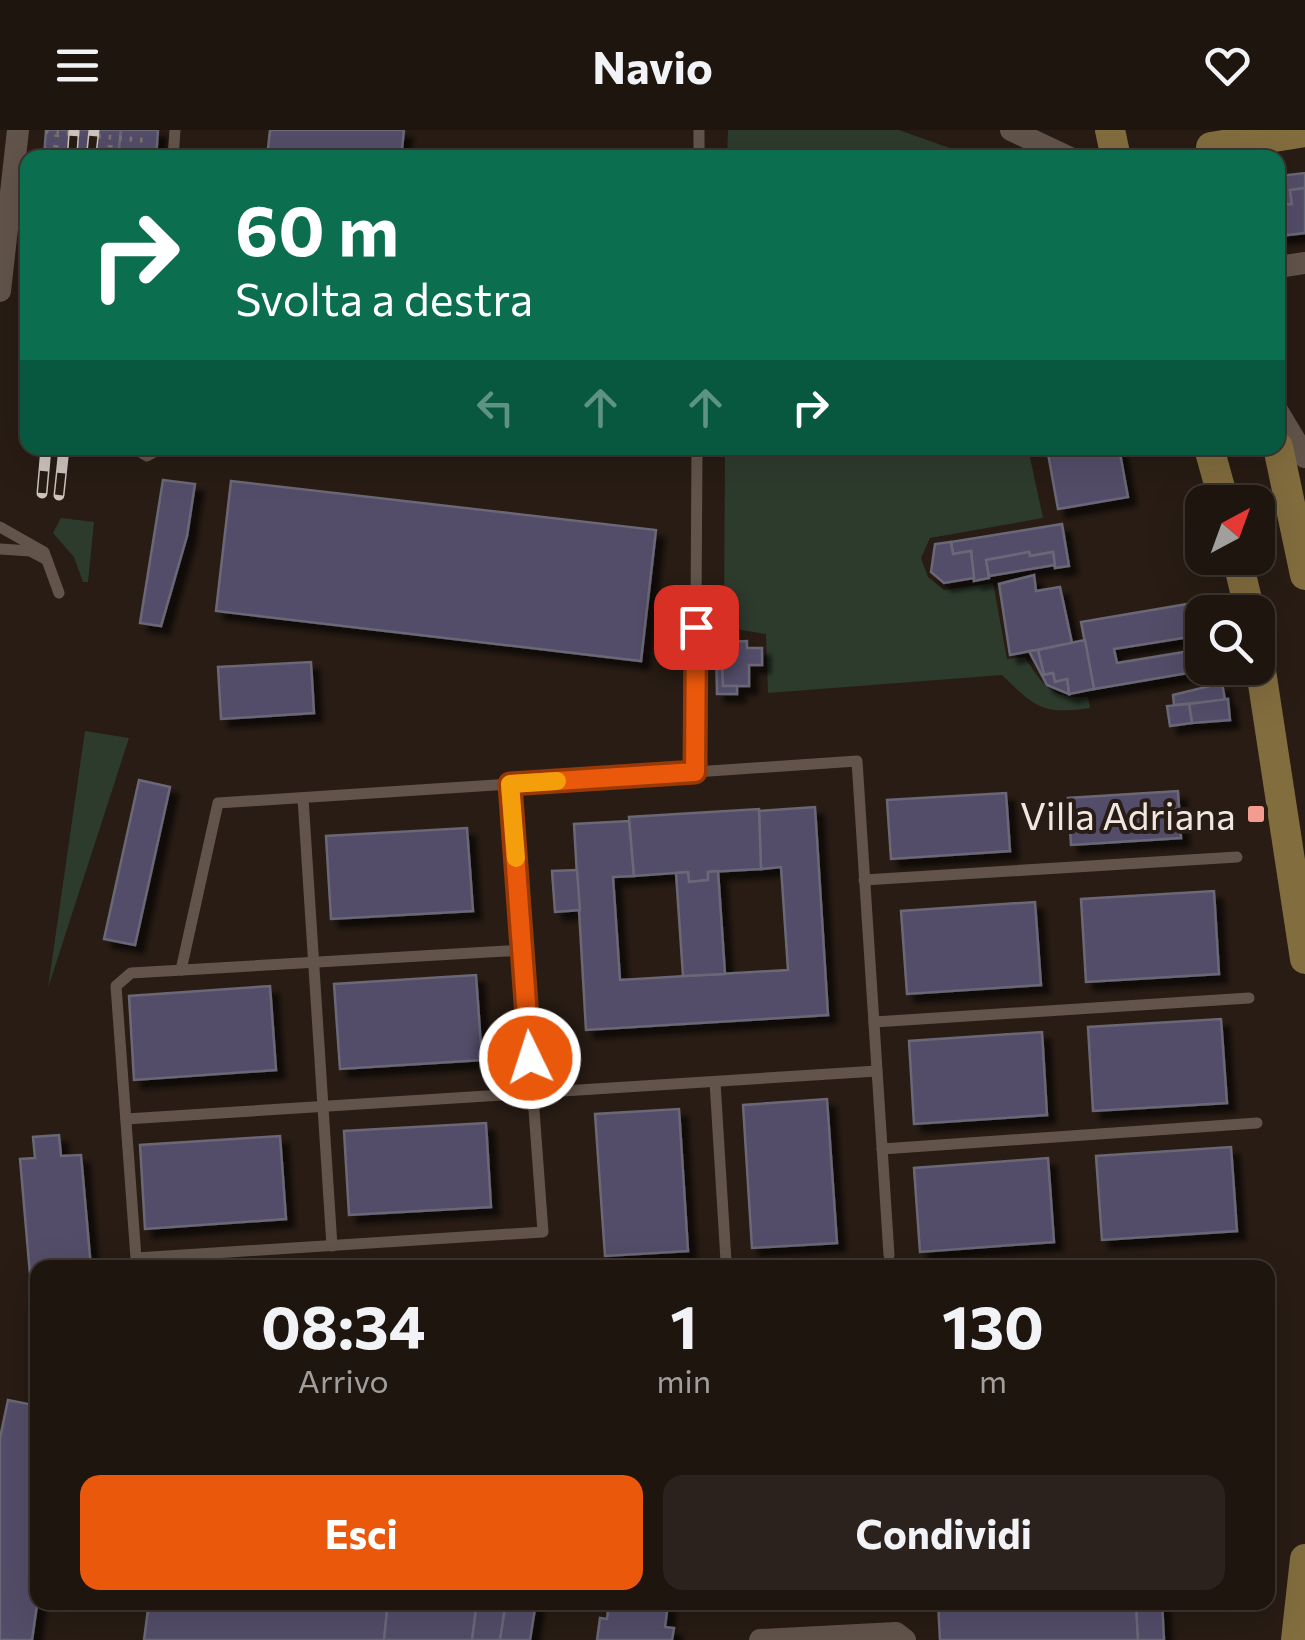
<!DOCTYPE html>
<html lang="it">
<style>
:root{--surface:#1e150f;--page:#2b221d;--text:#f1f3f6;--muted:#a19f9e;--line:#3c342f;--accent:#ea580c}
body{margin:0;font-family:Commissioner,sans-serif;background:var(--page);color:var(--text);height:100vh;display:flex;flex-direction:column;font-size:38px;white-space:nowrap}
*{box-sizing:border-box;margin:0}
p{font-size:32px;color:var(--muted)}
.icon{flex:none;width:55px;height:55px;fill:none;stroke:currentColor;stroke-width:2;stroke-linecap:round;stroke-linejoin:round}
.map{position:relative;flex:1;overflow:hidden}
.drawer{position:absolute;left:30px;top:1130px;width:1245px;height:350px;display:flex;flex-direction:column;background:var(--surface);border-radius:20px;box-shadow:0 10px 40px #0002,0 0 0 2px var(--line)}
.drawer>*{flex:none}
.hud{position:absolute;left:20px;top:20px;width:1265px;height:305px;border-radius:20px;box-shadow:0 10px 40px #0002,0 0 0 2px var(--line);background:#0b6e4f;color:#fff;overflow:hidden}
.needle{width:65px;rotate:41deg}
.tools{position:absolute;left:1185px;top:355px;display:grid;gap:20px}
.tools a{display:grid;place-items:center;width:90px;height:90px;border-radius:20px;background:var(--surface);box-shadow:0 10px 40px #0002,0 0 0 2px var(--line);font-size:50px}
.pin{position:absolute;display:grid;place-items:center;width:85px;height:85px;color:#fff;margin:-42px;border-radius:20px;box-shadow:0 5px 15px #0006}
.me{position:absolute;width:110px;margin:-55px;rotate:356deg;stroke-linejoin:round;filter:drop-shadow(0 0 8px #0008)}
.turn{display:flex;align-items:center;gap:35px;height:210px;padding:0 50px;font-size:45px}
.turn .icon{width:130px;height:130px;stroke-width:2.5}
.turn b{display:block;font-size:70px;line-height:85px}
.lanes{display:flex;align-items:center;height:95px;padding:0 50px;background:#0003;justify-content:center;gap:50px;direction:ltr}
.lanes .off{opacity:.35}
.eta{display:flex;justify-content:space-evenly;align-items:center;height:170px;text-align:center}
.eta b{font-size:60px;font-weight:700;line-height:70px}
.button{display:flex;gap:20px;margin-top:auto;padding:20px 50px}
.button a{flex:1;height:115px;border-radius:20px;background:var(--accent);color:#fff;font-size:40px;font-weight:700;line-height:115px;text-align:center}
.button a+a{background:var(--page);color:var(--text)}
header{display:flex;justify-content:space-between;align-items:center;height:130px;padding:0 50px;background:var(--surface);font-size:45px;font-weight:700}
.map>svg:first-child{display:block}
.green{fill:#2d3b2d}
.building{fill:#524d69;stroke:#6a6877;stroke-width:2.5;filter:url(#shadow)}
.lines{fill:none;stroke-linecap:round;stroke-linejoin:round}
.path{stroke:#7d736c;stroke-width:5;stroke-dasharray:2.5 8;stroke-linecap:butt}
.lane{stroke:#62544b;stroke-width:11}
.street{stroke:#62544b;stroke-width:22}
.secondary{stroke:#826d3e;stroke-width:30}
.rail-casing{stroke:#cdc4be;stroke-width:11}
.rail{stroke:#281c14;stroke-width:8;stroke-dasharray:22;stroke-linecap:butt}
.route-casing{stroke:#983908;stroke-width:25}
.route{stroke:#ea580c;stroke-width:18}
.slow{stroke:#f59e0b;stroke-width:18}
.poi-dot{fill:#f59c91;stroke:#281c14;stroke-width:4}
.labels{text-anchor:middle;dominant-baseline:central;stroke-width:8;stroke-linejoin:round;paint-order:stroke}
.poi-label{font-size:38px;fill:#efe7e1;stroke:#281c14;text-anchor:end}
</style>
<header><svg class="icon" aria-label="menu" viewBox="0 0 24 24"><path d="M4 6h16M4 12h16M4 18h16"/></svg>Navio<svg class="icon" aria-label="heart" viewBox="0 0 24 24"><path d="M12 20l-8-8c-3-5 5-10 8-4 3-6 11-1 8 4z"/></svg></header>
<div class="map">
<svg width="1305" height="1510" viewBox="0 0 1305 1510">
<defs>
<filter id="shadow"><feDropShadow dx="8" dy="8" stdDeviation="2.5" flood-color="#0009"/></filter>
</defs>
<rect width="100%" height="100%" fill="#281c14"/>
<g class="green">
<polygon points="728,0 899,0 975,27 727,27"/>
<path d="M 725,318 L 1028,318 L 1043,388 L 930,408 L 921,428 L 928,447 L 944,460 L 993,453 L 1007,529 L 1025,527 C 1042,555 1052,569 1088,567 L 1090,578 C 1043,585 1035,577 1002,545 L 768,563 L 766,504 L 724,497 Z"/>
<polygon points="61,388 94,392 88,452 83,452 74,427 53,403"/>
<polygon points="85,601 129,608 48,858"/>
</g>
<g class="building">
<polygon points="46,0 121,0 118,28 65,24 65,28 44,28"/>
<polygon points="121,0 158,0 156,28 118,28"/>
<polygon points="270,0 404,0 401,28 267,28"/>
<polygon points="1305,43 1305,58 1290,60 1292,74 1278,75 1278,46"/>
<polygon points="1305,58 1305,103 1278,106 1278,75 1292,74 1290,60"/>
<polygon points="1047,318 1119,318 1128,367 1058,379"/>
<polygon points="163,350 195,354 187,406 161,496 140,493"/>
<polygon points="231,351 656,400 641,531 216,481"/>
<polygon points="1062,394 1069,436 1055,438 1053,422 1030,426 1029,422 986,430 989,448 974,451 971,421 953,424 951,412"/>
<polygon points="951,412 953,424 971,421 974,448 944,453 931,442 935,414"/>
<polygon points="1029,422 1030,426 1053,422 1055,435 989,446 986,430"/>
<polygon points="1034,445 1036,461 1060,457 1072,513 1010,525 999,454"/>
<polygon points="1199,472 1202,505 1114,519 1117,533 1202,519 1200,541 1094,559 1081,492"/>
<polygon points="1085,510 1094,559 1069,564 1067,549 1055,552 1053,543 1044,545 1038,520"/>
<polygon points="747,511 747,518 762,518 762,535 749,535 749,556 723,556 722,512"/>
<polygon points="716,517 721,517 723,556 737,556 737,564 717,564"/>
<polygon points="1038,520 1044,545 1053,543 1055,552 1067,549 1069,564 1047,555 1029,521"/>
<polygon points="311,532 314,583 221,589 218,537"/>
<polygon points="1222,553 1225,570 1174,575 1173,565"/>
<polygon points="1228,569 1230,590 1192,593 1189,574"/>
<polygon points="1189,574 1192,593 1170,596 1167,576"/>
<polygon points="139,650 170,657 135,815 104,809"/>
<polygon points="1178,661 1181,708 1071,715 1068,668"/>
<polygon points="1006,663 1010,721 891,729 887,670"/>
<polygon points="815,677 828,885 586,900 574,694 629,691 634,746 613,747 620,850 788,840 781,737 761,739 759,681"/>
<polygon points="759,679 761,739 708,742 708,750 689,752 688,742 634,746 629,687"/>
<polygon points="467,698 473,781 331,789 326,706"/>
<polygon points="577,740 580,780 555,782 552,741"/>
<polygon points="718,741 725,844 683,846 676,743 688,742 689,752 708,750 708,742"/>
<polygon points="1214,761 1219,844 1086,852 1081,769"/>
<polygon points="1035,772 1041,855 907,864 901,781"/>
<polygon points="476,845 482,930 340,939 334,854"/>
<polygon points="270,856 276,940 134,950 129,866"/>
<polygon points="1221,889 1227,973 1093,981 1088,897"/>
<polygon points="1042,902 1047,985 914,994 909,911"/>
<polygon points="827,969 837,1113 752,1118 743,975"/>
<polygon points="679,979 688,1121 605,1126 595,984"/>
<polygon points="486,993 491,1077 349,1085 344,1001"/>
<polygon points="59,1005 61,1026 81,1025 91,1138 38,1138 38,1179 33,1179 20,1029 35,1028 33,1007"/>
<polygon points="280,1006 286,1089 145,1099 140,1015"/>
<polygon points="1231,1017 1237,1101 1102,1110 1096,1026"/>
<polygon points="1048,1028 1054,1112 920,1122 914,1038"/>
<polygon points="504,1131 504,1138 388,1138"/>
<polygon points="8,1270 38,1276 38,1468 32,1510 0,1510 0,1308"/>
<polygon points="149,1472 388,1472 384,1510 144,1510"/>
<polygon points="388,1472 477,1472 472,1510 384,1510"/>
<polygon points="477,1472 506,1472 500,1510 472,1510"/>
<polygon points="506,1472 536,1472 530,1510 500,1510"/>
<polygon points="609,1472 668,1474 665,1497 674,1498 672,1510 597,1510 600,1488 607,1489"/>
<polygon points="938,1472 1136,1472 1138,1510 940,1510"/>
<polygon points="1136,1472 1162,1472 1164,1510 1138,1510"/>
</g>
<g class="lines">
<g class="path">
<polyline points="46,1 150,11"/>
<polyline points="55,28 57,2"/>
<polyline points="109,28 111,7"/>
</g>
<g class="lane">
<polyline points="173,28 175,0"/>
<polyline points="699,28 699,0"/>
<polyline points="134,318 147,326 162,318"/>
<polyline points="697,318 695,642 857,631 889,1125"/>
<polyline points="0,397 44,422 59,463"/>
<polyline points="0,419 30,421 47,430"/>
<polyline points="510,654 543,1102 136,1128 116,856 131,843 522,820"/>
<polyline points="303,668 332,1116"/>
<polyline points="864,750 1237,727"/>
<polyline points="181,840 218,673 695,642"/>
<polyline points="874,892 1249,868"/>
<polyline points="715,952 726,1131"/>
<polyline points="126,989 877,941"/>
<polyline points="882,1019 1257,993"/>
</g>
<g class="street">
<polyline points="1011,0 1070,28"/>
<polyline points="1278,137 1305,133"/>
<polyline points="0,161 18,0"/>
<polyline points="1278,282 1305,327"/>
<polyline points="760,1510 896,1503 905,1510"/>
</g>
<g class="secondary">
<polyline points="1110,0 1116,28"/>
<polyline points="1211,17 1305,2"/>
<polyline points="1278,317 1305,445"/>
<polyline points="1209,318 1224,372"/>
<polyline points="1237,428 1250,482"/>
<polyline points="1258,521 1305,829"/>
<polyline points="1296,1510 1305,1429"/>
</g>
<defs>
<g id="rail">
<polyline points="72,28 74,0"/>
<polyline points="91,28 94,0"/>
<polyline points="42,363 46,318"/>
<polyline points="59,365 64,318"/>
</g>
</defs>
<use href="#rail" class="rail-casing"/>
<use href="#rail" class="rail"/>
</g>
<g class="lines">
<defs>
<polyline id="route" points="530,928 510,654 695,642 696,497"/>
</defs>
<use href="#route" class="route-casing"/>
<use href="#route" class="route"/>
<polyline class="slow" points="516,728 510,654 557,651"/>
</g>
<rect class="poi-dot" x="1246" y="674" width="20" height="20" rx="5"/>
<g class="labels">
<g class="poi-label">
<text x="1236" y="684">Villa Adriana</text>
</g>
</g>
</svg>
<div class="tools">
<a><svg class="needle" viewBox="-14 -14 28 28"><path d="M0-13l5 13h-10z" fill="#e53935"/><path d="M0 13l5-13h-10z" fill="#a19f9e"/></svg></a>
<a><svg class="icon" aria-label="search" viewBox="0 0 24 24"><circle cx="10" cy="10" r="6"/><path d="M15 15l6 6"/></svg></a>
</div>
<div class="pin" style="left:696px;top:497px;background:#d93025"><svg class="icon" aria-label="arrive" viewBox="0 0 24 24"><path d="M6 21V4h12l-3 4 3 4H6"/></svg></div>
<svg class="me" style="left:530px;top:928px" viewBox="-20 -20 40 40"><circle r="17" fill="#ea580c" stroke="#fff" stroke-width="3"/><path d="M0-11L8 9 0 5-8 9z" fill="#fff"/></svg>
<div class="hud">
<div class="turn"><svg class="icon" aria-label="right" viewBox="0 0 24 24"><path d="M7 20v-9h11M14 6l5 5-5 5"/></svg><div><b>60 m</b>Svolta a destra</div></div>
<div class="lanes"><svg class="icon off" aria-label="left" viewBox="0 0 24 24"><path d="M17 20v-9H6M10 6l-5 5 5 5"/></svg><svg class="icon off" aria-label="ahead" viewBox="0 0 24 24"><path d="M12 20V5M6 11l6-6 6 6"/></svg><svg class="icon off" aria-label="ahead" viewBox="0 0 24 24"><path d="M12 20V5M6 11l6-6 6 6"/></svg><svg class="icon" aria-label="right" viewBox="0 0 24 24"><path d="M7 20v-9h11M14 6l5 5-5 5"/></svg></div>
</div>
<section class="drawer">
<div class="eta">
<div><b>08:34</b><p>Arrivo</p></div>
<div><b>1</b><p>min</p></div>
<div><b>130</b><p>m</p></div>
</div>
<div class="button"><a>Esci</a><a>Condividi</a></div>
</section>
</div>
